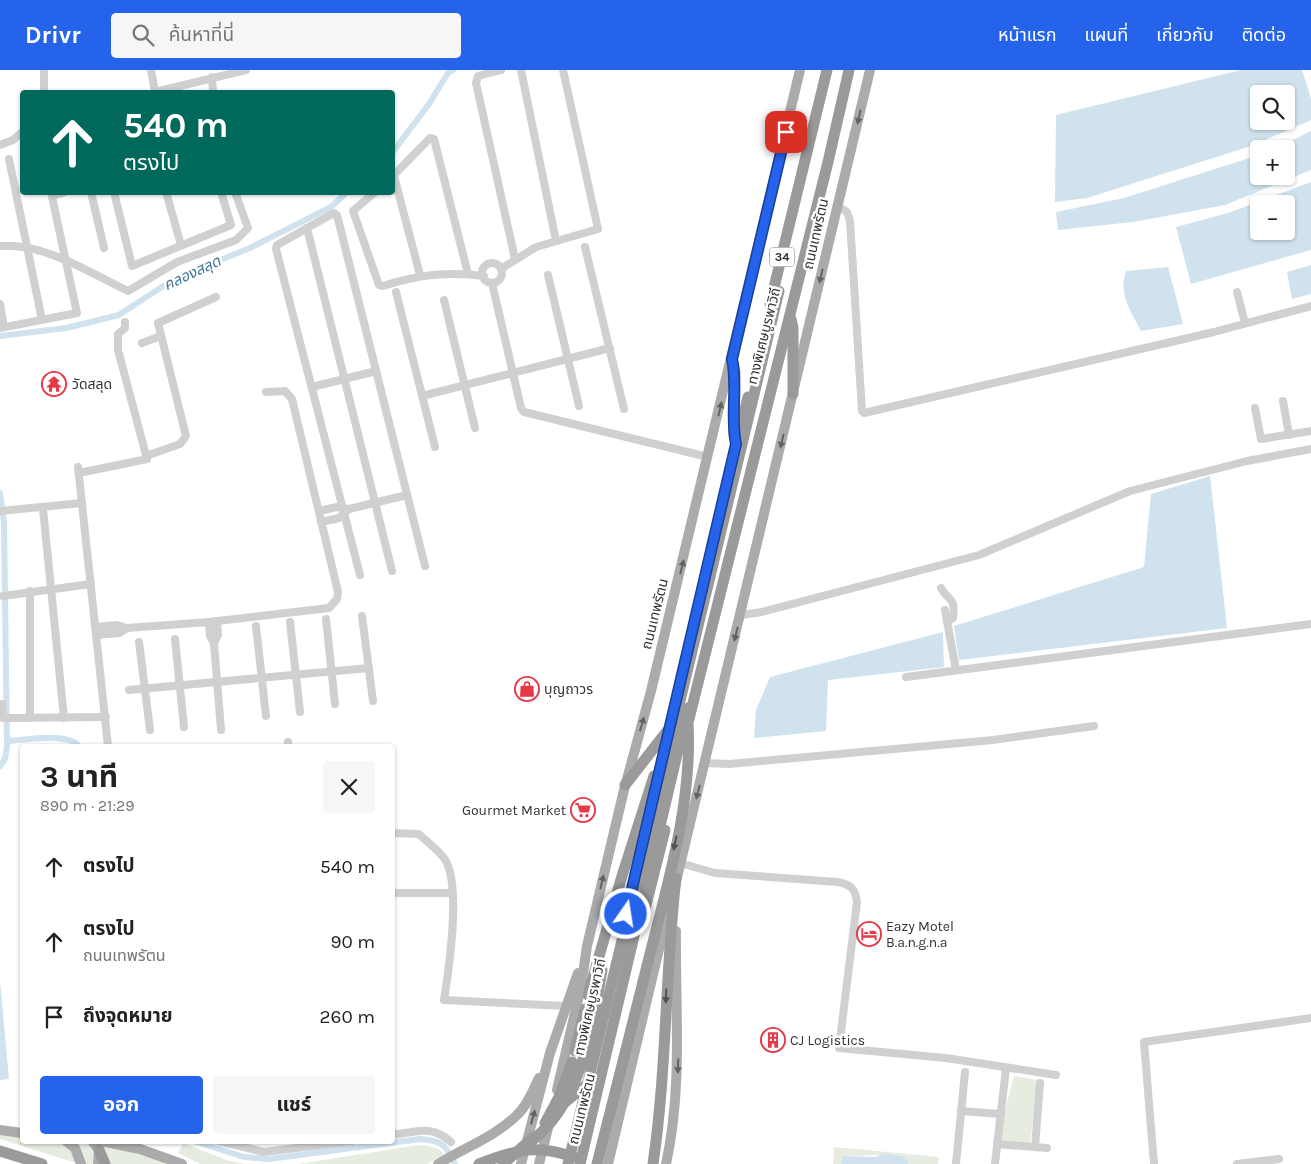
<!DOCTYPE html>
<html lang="th">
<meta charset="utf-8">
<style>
:root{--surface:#fff;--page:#f6f6f6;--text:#222;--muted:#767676;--accent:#2563eb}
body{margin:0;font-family:Karla,"Noto Sans Thai",sans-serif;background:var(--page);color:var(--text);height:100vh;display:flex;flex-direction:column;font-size:19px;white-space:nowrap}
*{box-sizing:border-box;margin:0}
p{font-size:16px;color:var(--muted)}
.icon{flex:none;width:28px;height:28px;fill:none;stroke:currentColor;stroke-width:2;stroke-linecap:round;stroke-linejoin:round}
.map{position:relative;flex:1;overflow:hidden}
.panel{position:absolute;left:20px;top:674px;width:375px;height:400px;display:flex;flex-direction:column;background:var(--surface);border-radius:5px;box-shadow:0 1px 4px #0004}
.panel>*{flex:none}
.hud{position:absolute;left:20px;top:20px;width:375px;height:105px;border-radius:5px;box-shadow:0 1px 4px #0004;background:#00695c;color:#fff;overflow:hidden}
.fabs{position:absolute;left:1250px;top:15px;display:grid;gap:10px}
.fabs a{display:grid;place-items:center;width:45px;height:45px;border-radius:5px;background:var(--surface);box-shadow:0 1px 4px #0004;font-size:25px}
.pin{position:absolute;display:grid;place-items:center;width:42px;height:42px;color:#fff;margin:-21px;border-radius:10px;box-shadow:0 2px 8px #0006}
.me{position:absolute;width:55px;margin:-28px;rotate:13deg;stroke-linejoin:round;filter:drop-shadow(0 0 4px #0008)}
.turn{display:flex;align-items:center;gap:18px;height:105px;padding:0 20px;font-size:22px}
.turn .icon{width:65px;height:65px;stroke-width:2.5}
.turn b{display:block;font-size:35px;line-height:42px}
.round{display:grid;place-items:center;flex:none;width:52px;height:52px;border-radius:5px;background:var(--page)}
.summary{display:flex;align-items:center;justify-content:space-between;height:85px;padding:0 20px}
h1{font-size:30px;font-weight:700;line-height:38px}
.action{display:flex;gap:10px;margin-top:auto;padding:10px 20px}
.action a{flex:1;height:58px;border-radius:5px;background:var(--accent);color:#fff;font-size:20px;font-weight:700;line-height:58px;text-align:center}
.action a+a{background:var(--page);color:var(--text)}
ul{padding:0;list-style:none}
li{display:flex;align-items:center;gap:15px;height:75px;padding:0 20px}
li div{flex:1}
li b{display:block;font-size:19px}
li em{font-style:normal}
header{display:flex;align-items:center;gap:30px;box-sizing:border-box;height:70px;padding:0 25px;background:var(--accent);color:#fff}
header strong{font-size:24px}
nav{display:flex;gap:28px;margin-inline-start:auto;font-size:18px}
.search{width:350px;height:45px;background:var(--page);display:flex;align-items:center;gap:12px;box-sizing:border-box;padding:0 18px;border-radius:5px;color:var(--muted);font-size:19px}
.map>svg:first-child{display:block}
.green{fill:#e6ecdf}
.water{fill:#cfe2ee;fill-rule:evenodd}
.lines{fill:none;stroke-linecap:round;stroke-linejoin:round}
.canal{stroke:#cfe2ee;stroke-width:6}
.minor{stroke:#d0d0d0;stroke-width:8}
.major{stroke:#ababab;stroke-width:10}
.highway{stroke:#9a9a9a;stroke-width:11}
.highway-bridge{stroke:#9a9a9a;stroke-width:11}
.oneway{fill:#636363}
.oneway2{fill:#525252}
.route-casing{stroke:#184099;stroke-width:12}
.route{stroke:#2563eb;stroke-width:9}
.labels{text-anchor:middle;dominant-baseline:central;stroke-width:5;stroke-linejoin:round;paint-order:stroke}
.shield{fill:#fff;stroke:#707070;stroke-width:1}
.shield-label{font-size:12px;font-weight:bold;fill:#333}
.street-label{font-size:14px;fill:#333;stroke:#fff}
.poi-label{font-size:14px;fill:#333;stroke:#fff;text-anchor:start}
.water-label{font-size:15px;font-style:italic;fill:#3f7597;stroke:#fff}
</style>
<header>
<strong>Drivr</strong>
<div class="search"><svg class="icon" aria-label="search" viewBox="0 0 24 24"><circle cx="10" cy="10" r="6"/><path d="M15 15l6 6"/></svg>ค้นหาที่นี่</div>
<nav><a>หน้าแรก</a><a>แผนที่</a><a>เกี่ยวกับ</a><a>ติดต่อ</a></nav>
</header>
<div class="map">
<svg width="1311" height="1094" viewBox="0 0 1311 1094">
<rect width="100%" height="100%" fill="#fff"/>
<g class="green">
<polygon points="1014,1006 1038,1010 1030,1073 1001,1071 1004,1043"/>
<polygon points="0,1058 22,1060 22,1071 112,1071 186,1094 79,1094 0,1069"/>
<polygon points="183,1073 229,1091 245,1094 200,1094 178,1083"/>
<path d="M 419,1075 C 428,1076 437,1076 444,1084 L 427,1094 L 298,1094 Z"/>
<path d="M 834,1077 L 939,1087 L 938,1094 L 909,1094 L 904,1086 C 883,1084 863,1086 842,1086 L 841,1094 L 833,1094 Z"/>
</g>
<g class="water">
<path d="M 1241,0 L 1302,0 L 1311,28 L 1311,50 L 1251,76 L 1087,128 L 1055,132 L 1056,45 ZM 1259,24 L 1286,24 L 1286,51 L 1259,51 Z"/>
<polygon points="1311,61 1311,100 1225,135 1133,152 1058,160 1056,142 1124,128 1259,85 1259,106 1286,106 1286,79 1275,79"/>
<path d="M 1311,112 L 1311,180 L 1191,214 L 1176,157 L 1228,143 ZM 1259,134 L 1286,134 L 1286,161 L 1259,161 Z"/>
<polygon points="1311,195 1311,224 1292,229 1287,202"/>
<path d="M 1168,197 L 1183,254 L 1141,261 C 1131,242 1118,223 1126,201 Z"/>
<polygon points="1210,406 1227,558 959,590 954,556 1144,497 1151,424"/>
<polygon points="943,562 944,597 828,610 826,661 754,668 756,640 770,607"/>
<polygon points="0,911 9,1009 0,1010"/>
<polygon points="883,1084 904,1086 909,1094 841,1094 842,1086 875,1087"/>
</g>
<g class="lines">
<g class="canal">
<polyline points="392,83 429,34 448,3 453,0"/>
<polyline points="0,266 66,258 119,245 174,209 250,178 331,137 347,122"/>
<polyline points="0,423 4,452 7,677 5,689 0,696"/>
<path d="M 7,671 C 24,670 69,662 79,676"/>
<path d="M 194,1071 L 244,1087 L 269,1089 L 420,1069 C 443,1071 445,1074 455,1094"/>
</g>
<g class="minor">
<polyline points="151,0 155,22"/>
<polyline points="501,0 478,6 476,13 515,189"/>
<polyline points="521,0 556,171"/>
<polyline points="212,7 213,22"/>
<polyline points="44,22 44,0"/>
<polyline points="155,22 246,0"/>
<polyline points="0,75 13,70 22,62"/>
<polyline points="9,89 42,250"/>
<polyline points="394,106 420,205"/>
<polyline points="392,107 430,68 434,69 468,204"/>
<polyline points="91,122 104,178"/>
<polyline points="114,122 132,196 231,155 221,122"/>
<polyline points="166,122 181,175"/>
<path d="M 375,122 L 353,141 L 379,215 L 383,216 C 417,205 447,201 484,206"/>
<polyline points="52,126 65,122"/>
<polyline points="838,136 847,142 850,151 862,341 864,343 1214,262 1311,236"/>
<polyline points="307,158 392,501"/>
<path d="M 0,176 C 45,173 88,202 128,221 L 177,192 L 236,170 L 248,158 L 235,122"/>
<polyline points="585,177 624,339"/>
<circle cx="492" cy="203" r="10"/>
<polyline points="501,199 536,177 598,159 563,0"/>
<polyline points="548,205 579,336"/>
<polyline points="492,213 521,338 524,342 708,387"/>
<polyline points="396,222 435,377"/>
<polyline points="1237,222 1245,253"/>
<polyline points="444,230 475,358"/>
<polyline points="0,234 4,257"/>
<polyline points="0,258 77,243 51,122"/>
<polyline points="142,273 161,266"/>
<polyline points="312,317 376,301"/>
<polyline points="422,326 610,278"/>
<polyline points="1283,331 1289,365"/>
<polyline points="1255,338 1261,369 1311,361"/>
<polyline points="146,386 180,374 186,366 158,253 216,227"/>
<polyline points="78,397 108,676"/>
<polyline points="79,403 147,389 118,280 118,264 125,258 125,252"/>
<polyline points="43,439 64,648"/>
<polyline points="349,439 407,425"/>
<polyline points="0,441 82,433"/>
<polyline points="319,441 337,437 349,439 339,448 321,452"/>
<polyline points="360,505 276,179 277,175 334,143 337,145 425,496"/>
<path d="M 941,518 C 948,532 956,525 953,548 L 947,552"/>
<polyline points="30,521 30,648"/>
<polyline points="3,526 91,514"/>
<polyline points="945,540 956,600"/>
<polyline points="741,545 762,542 979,485 1130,421 1247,391 1311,379"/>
<polyline points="362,546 373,631"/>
<polyline points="326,549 335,634"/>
<polyline points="209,552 210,566 214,573 218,565 217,551"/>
<polyline points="290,552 300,642"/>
<polyline points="256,556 266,646"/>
<polyline points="95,557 117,555 127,558 119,563 96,565"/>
<polyline points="127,558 209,552 329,538 337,529 338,522 292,329 285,321 266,322"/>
<polyline points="175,569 184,657"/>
<polyline points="139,572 150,660"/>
<polyline points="214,573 221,660"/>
<polyline points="906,607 1311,554"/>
<polyline points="129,620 369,598"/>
<polyline points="2,634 3,648 106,647"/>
<polyline points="288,676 288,672"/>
<polyline points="705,693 729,694 993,670 1094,656"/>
<path d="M 392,763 L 419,764 C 427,772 440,781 446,791 C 461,820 449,898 444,930 L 566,936"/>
<path d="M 680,793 L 715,803 L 838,812 C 851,815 855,818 857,832 L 839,978 L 946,988 L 1056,1005"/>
<polyline points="392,823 452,823"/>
<polyline points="961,1041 1000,1044"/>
<path d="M 392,1065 C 417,1062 431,1054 451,1072"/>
<polyline points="219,1071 264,1082 353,1071"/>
<polyline points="997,1074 1047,1078"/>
<polyline points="1035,1077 1040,1013"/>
<polyline points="956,1094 965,1002"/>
<polyline points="995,1094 1006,998"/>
<polyline points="1154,1094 1144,972 1311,948"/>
<polyline points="1237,1094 1279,1089"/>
</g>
<g class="major">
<polyline points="675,816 870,0"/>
<polyline points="557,1020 581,917 587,876 624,720 651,621 800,0"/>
<polyline points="0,1060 22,1063"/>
<polyline points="66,1071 75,1078 81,1094"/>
<polyline points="92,1071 99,1080 98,1094"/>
<polyline points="101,1071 140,1079 182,1094"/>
<path d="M 438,1094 C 464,1078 496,1066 517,1045 C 528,1035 533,1020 539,1008"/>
<polyline points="521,1094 550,983 578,903"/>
<polyline points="539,1094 549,1054"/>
<polyline points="608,1094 669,837"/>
<path d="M 666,1094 C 683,1016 675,940 676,861"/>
</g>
<g class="highway">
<polyline points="770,234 827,0"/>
<polyline points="791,249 793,258 793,324"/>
<polyline points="732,289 735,302 734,365"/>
<polyline points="725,421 748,327"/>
<polyline points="689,649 828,92 849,0"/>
<polyline points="625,715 668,660"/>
<polyline points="645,839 665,760"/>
<polyline points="575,981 585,939"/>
<polyline points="564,1033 585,1016"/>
<polyline points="99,1080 105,1094"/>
<polyline points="0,1081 42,1094"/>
<polyline points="597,1094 643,912"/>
<path d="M 653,1094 C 667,999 665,903 676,808"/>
</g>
<g class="highway-bridge">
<path d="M 643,912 C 663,828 693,739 688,653"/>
<polyline points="588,925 622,806 654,706"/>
<polyline points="545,1053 559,1027 572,992"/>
<path d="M 529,1073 C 581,1035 592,960 602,900"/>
<path d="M 479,1094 C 515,1080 538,1073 576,1088"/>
<polyline points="503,1094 534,1067"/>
<polyline points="568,1094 779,221"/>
<polyline points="580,1094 688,638"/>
</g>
</g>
<defs><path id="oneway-solid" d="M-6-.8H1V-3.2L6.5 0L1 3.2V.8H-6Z" transform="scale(1.25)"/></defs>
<g class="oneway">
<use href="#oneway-solid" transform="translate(859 47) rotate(103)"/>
<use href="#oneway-solid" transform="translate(821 206) rotate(103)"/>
<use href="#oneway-solid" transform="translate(720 339) rotate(-77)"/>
<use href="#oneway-solid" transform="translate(782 371) rotate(103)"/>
<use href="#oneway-solid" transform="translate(682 497) rotate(-76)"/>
<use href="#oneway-solid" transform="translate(736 564) rotate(104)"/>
<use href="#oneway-solid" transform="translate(642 654) rotate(-74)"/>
<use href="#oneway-solid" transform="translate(698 722) rotate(104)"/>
<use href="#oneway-solid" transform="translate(602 812) rotate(-77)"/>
<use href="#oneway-solid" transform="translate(678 996) rotate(92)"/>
<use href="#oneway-solid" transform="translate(533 1047) rotate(-75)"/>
</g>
<g class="oneway2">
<use href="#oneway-solid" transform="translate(675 773) rotate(102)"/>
<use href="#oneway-solid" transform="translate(666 926) rotate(92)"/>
</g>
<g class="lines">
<defs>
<path id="route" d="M 626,844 L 736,374 C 730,346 738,317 732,289 L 786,62"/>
</defs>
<use href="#route" class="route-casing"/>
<use href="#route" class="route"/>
</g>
<defs>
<symbol id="temple-ring" viewBox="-11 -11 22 22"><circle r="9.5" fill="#fff" stroke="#e63946" stroke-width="1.5"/><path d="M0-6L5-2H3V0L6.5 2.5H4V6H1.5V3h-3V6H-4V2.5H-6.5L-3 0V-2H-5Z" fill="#e63946"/></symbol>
<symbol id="shop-ring" viewBox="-11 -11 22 22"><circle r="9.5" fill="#fff" stroke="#e63946" stroke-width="1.5"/><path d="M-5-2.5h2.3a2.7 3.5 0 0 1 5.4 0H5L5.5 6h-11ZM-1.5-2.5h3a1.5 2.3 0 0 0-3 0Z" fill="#e63946"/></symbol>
<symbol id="supermarket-ring" viewBox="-11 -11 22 22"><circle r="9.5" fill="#fff" stroke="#e63946" stroke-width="1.5"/><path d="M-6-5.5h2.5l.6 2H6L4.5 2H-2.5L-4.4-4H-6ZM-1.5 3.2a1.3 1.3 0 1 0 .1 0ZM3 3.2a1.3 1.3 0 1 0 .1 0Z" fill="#e63946"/></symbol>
<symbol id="hotel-ring" viewBox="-11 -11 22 22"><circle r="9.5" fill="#fff" stroke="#e63946" stroke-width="1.5"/><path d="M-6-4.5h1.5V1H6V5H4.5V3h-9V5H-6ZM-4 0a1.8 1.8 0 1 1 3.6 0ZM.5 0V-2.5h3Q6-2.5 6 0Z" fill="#e63946"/></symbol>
<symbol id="building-ring" viewBox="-11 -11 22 22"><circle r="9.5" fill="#fff" stroke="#e63946" stroke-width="1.5"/><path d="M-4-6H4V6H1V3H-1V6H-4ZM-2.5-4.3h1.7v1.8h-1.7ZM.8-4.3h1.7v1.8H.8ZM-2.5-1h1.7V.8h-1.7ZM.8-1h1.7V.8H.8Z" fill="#e63946"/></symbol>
</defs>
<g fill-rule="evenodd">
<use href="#temple-ring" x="40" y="300" width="28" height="28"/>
<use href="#shop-ring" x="513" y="605" width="28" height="28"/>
<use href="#supermarket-ring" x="569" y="726" width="28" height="28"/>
<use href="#hotel-ring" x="855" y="850" width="28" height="28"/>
<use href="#building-ring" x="759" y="956" width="28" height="28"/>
</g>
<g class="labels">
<rect class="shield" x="769.5" y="177.5" width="25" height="19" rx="4"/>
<g class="shield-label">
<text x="782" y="187">34</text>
</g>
<g class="street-label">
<text transform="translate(816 164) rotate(-77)">ถนนเทพรัตน</text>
<text transform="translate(764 266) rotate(-76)">ทางพิเศษบูรพาวิถี</text>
<text transform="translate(655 544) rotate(-76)">ถนนเทพรัตน</text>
<text transform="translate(590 937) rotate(-77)">ทางพิเศษบูรพาวิถี</text>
<text transform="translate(582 1039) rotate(-76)">ถนนเทพรัตน</text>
</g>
<g class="poi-label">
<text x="72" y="314">วัดสลุด</text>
<text x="544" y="619">บุญถาวร</text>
<text x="566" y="740" text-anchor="end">Gourmet Market</text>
<text x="886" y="856">Eazy Motel<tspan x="886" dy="16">B.a.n.g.n.a</tspan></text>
<text x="790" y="970">CJ Logistics</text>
</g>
<g class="water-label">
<text transform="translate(192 203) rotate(-25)">คลองสลุด</text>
</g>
</g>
</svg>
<div class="fabs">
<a><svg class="icon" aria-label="search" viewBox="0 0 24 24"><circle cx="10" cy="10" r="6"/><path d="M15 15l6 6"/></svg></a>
<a>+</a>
<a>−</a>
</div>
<div class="pin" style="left:786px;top:62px;background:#d93025"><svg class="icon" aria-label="arrive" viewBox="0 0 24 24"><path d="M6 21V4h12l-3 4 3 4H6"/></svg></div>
<svg class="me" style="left:626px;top:844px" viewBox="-20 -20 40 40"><circle r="17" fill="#2563eb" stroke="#fff" stroke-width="3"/><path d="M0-11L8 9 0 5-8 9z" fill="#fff"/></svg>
<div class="hud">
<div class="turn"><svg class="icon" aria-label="ahead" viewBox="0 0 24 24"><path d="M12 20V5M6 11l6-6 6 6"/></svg><div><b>540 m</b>ตรงไป</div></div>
</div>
<section class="panel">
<div class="summary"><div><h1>3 นาที</h1><p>890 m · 21:29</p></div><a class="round"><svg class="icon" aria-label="close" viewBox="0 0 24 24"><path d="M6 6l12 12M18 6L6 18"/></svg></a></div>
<ul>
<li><svg class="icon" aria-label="ahead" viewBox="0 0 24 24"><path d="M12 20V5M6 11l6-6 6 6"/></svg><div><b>ตรงไป</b></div><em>540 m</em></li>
<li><svg class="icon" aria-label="ahead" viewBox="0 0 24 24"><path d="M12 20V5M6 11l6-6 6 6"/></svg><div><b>ตรงไป</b><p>ถนนเทพรัตน</p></div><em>90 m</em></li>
<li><svg class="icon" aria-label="arrive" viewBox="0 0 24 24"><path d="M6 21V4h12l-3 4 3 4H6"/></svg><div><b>ถึงจุดหมาย</b></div><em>260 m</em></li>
</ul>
<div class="action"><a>ออก</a><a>แชร์</a></div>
</section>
</div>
